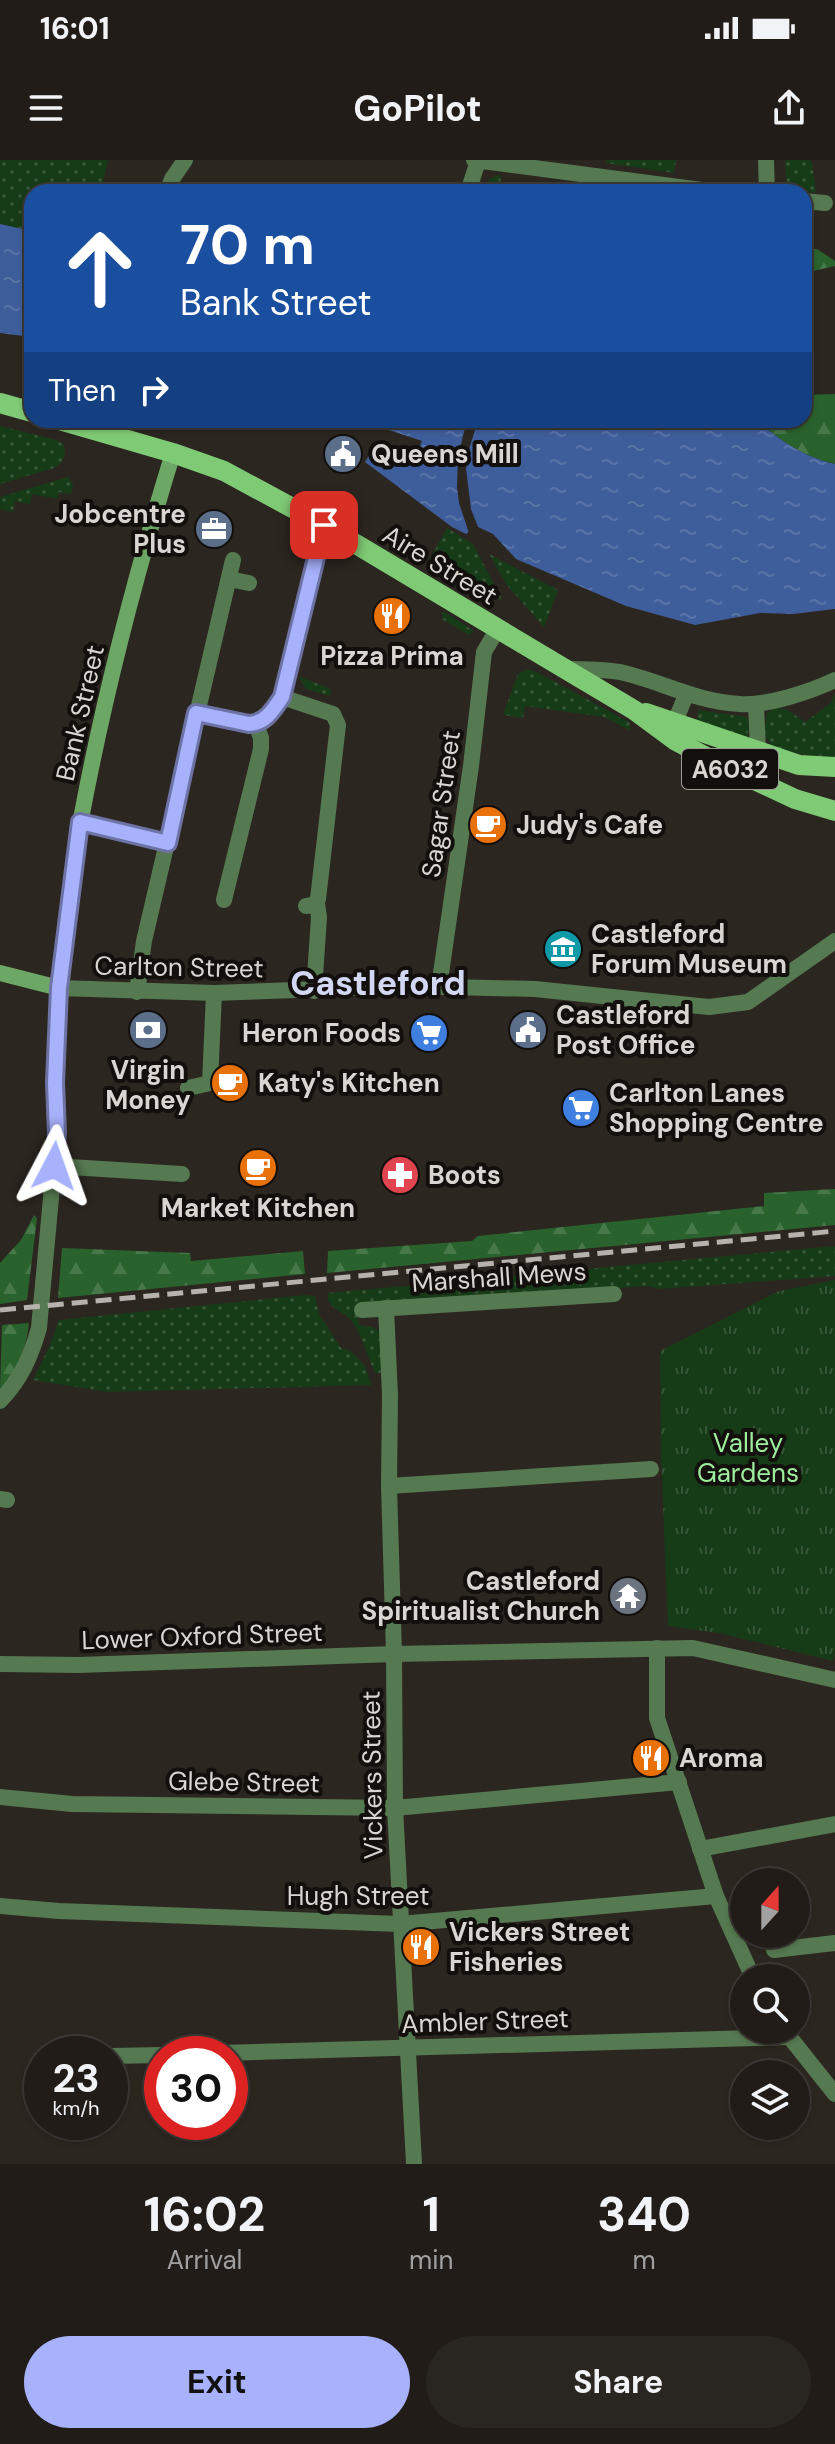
<!DOCTYPE html>
<style>
:root{--surface:#211c18;--page:#292521;--text:#f1f3f6;--muted:#a2a1a2;--line:#3e3a37;--accent:#a7b1fc}
body{margin:0;font-family:"DM Sans",sans-serif;background:var(--page);color:var(--text);height:100vh;display:flex;flex-direction:column;font-size:30px;white-space:nowrap}
*{box-sizing:border-box;margin:0}
p{font-size:26px;color:var(--muted)}
.icon{flex:none;width:44px;height:44px;fill:none;stroke:currentColor;stroke-width:2;stroke-linecap:round;stroke-linejoin:round}
.map{position:relative;height:2004px;overflow:hidden}
.sheet{display:flex;flex-direction:column;background:var(--surface);flex:1}
.sheet>*{flex:none}
.top-card{position:absolute;left:24px;top:24px;width:788px;height:244px;border-radius:24px;box-shadow:0 2px 6px #0004,0 0 0 2px var(--line);background:#1a4fa0;color:#fff;overflow:hidden}
.needle{width:52px;rotate:21deg}
.tools{position:absolute;left:730px;top:1708px;display:grid;gap:16px}
.tools a{display:grid;place-items:center;width:80px;height:80px;border-radius:50%;background:var(--surface);box-shadow:0 2px 6px #0004,0 0 0 2px var(--line);font-size:40px}
.speed{position:absolute;left:24px;top:1876px;display:flex;gap:16px;font-size:40px;font-weight:700;text-align:center}
.speed>*{display:grid;place-content:center;width:104px;height:104px;border-radius:50%;background:var(--surface);box-shadow:0 2px 6px #0004,0 0 0 2px var(--line);line-height:1}
.speed small{font-size:20px;font-weight:400}
.speed .limit{border:12px solid #d22;background:#fff;color:#111}
.pin{position:absolute;display:grid;place-items:center;width:68px;height:68px;color:#fff;margin:-34px;border-radius:16px;box-shadow:0 4px 12px #0006}
.me{position:absolute;width:88px;margin:-44px;rotate:4deg;stroke-linejoin:round;filter:drop-shadow(0 0 6px #0008)}
.turn{display:flex;align-items:center;gap:28px;height:168px;padding:0 24px;font-size:36px}
.turn .icon{width:104px;height:104px;stroke-width:2.5}
.turn b{display:block;font-size:56px;line-height:68px}
.then{display:flex;align-items:center;height:76px;padding:0 24px;background:#0003;gap:16px;font-size:30px}
.eta{display:flex;justify-content:space-evenly;align-items:center;height:136px;text-align:center}
.eta b{font-size:48px;font-weight:700;line-height:56px}
.primary-button{display:flex;gap:16px;margin-top:auto;padding:16px 24px}
.primary-button a{flex:1;height:92px;border-radius:48px;background:var(--accent);color:#111;font-size:32px;font-weight:700;line-height:92px;text-align:center}
.primary-button a+a{background:var(--page);color:var(--text)}
.status{display:flex;justify-content:space-between;align-items:center;height:56px;padding:0 40px;background:var(--surface);direction:ltr}
.status svg{height:22px;fill:currentColor}
header{display:flex;justify-content:space-between;align-items:center;height:104px;padding:0 24px;background:var(--surface);font-size:36px;font-weight:700}
.map>svg:first-child{display:block}
.grass{fill:url(#grass-dots)}
.forest{fill:url(#forest-firs)}
.park{fill:url(#park-tufts)}
.water{fill:url(#water-ripples)}
.pier{fill:#2c2620}
.lines{fill:none;stroke-linecap:round;stroke-linejoin:round}
.street{stroke:#557950;stroke-width:16}
.secondary{stroke:#6da765;stroke-width:16}
.primary{stroke:#7fca75;stroke-width:20}
.rail{stroke:#b7b2ad;stroke-width:5;stroke-dasharray:16 8;stroke-linecap:butt}
.route-casing{stroke:#6d73a4;stroke-width:20}
.route{stroke:#a7b1fc;stroke-width:14}
.labels{text-anchor:middle;dominant-baseline:central;stroke-width:8;stroke-linejoin:round;paint-order:stroke}
.shield{fill:#120f0d;stroke:#9e9a96;stroke-width:2}
.shield-label{font-size:24px;font-weight:bold;fill:#dad5d1}
.poi-label{font-size:26px;font-weight:bold;fill:#dad5d1;stroke:#120f0d;text-anchor:start}
.street-label{font-size:26px;fill:#dad5d1;stroke:#120f0d}
.park-label{font-size:26px;fill:#9ded9d;stroke:#120f0d}
.district-label{font-size:34px;font-weight:bold;fill:#d2d7f4;stroke:#120f0d}
</style>
<div class="status"><b>16:01</b><svg viewBox="0 0 49 12"><path d="M0 12V9h3v3zM5 12V6h3v6zM10 12V3h3v9zM15 12V0h3v12zM26 1h20v11H26zM47 4h2v5h-2z"/></svg></div>
<header><svg class="icon" aria-label="menu" viewBox="0 0 24 24"><path d="M4 6h16M4 12h16M4 18h16"/></svg>GoPilot<svg class="icon" aria-label="share" viewBox="0 0 24 24"><path d="M12 15V3M7 8l5-5 5 5M5 13v7h14v-7"/></svg></header>
<div class="map">
<svg width="835" height="2004" viewBox="0 0 835 2004">
<defs>
<pattern id="grass-dots" width="8" height="8" patternUnits="userSpaceOnUse" patternTransform="scale(2)"><rect width="8" height="8" fill="#163b17"/><path d="M2 2h.1M6 6h.1" fill="none" stroke="#375638" stroke-width="1.8" stroke-linecap="round"/></pattern>
<pattern id="forest-firs" width="22" height="20" patternUnits="userSpaceOnUse" patternTransform="scale(2)"><rect width="22" height="20" fill="#29622c"/><path d="M5 1l3.5 6h-7zM16 11l3.5 6h-7z" fill="#47784a"/></pattern>
<pattern id="park-tufts" width="24" height="20" patternUnits="userSpaceOnUse" patternTransform="scale(2)"><rect width="24" height="20" fill="#163b17"/><path d="M3 7l-1-3M5 7V3M7 7l1-3M15 17l-1-3M17 17v-4M19 17l1-3" fill="none" stroke="#375638"/></pattern>
<pattern id="water-ripples" width="26" height="14" patternUnits="userSpaceOnUse" patternTransform="scale(2)"><rect width="26" height="14" fill="#3e5e9b"/><path d="M2 4q2-2 4 0t4 0M15 11q2-2 4 0t4 0" fill="none" stroke="#5974a8"/></pattern>
</defs>
<rect width="100%" height="100%" fill="#2c2620"/>
<g class="grass">
<polygon points="0,0 108,0 101,32 32,32 32,71 0,64"/>
<polygon points="607,0 676,0 674,13 606,3"/>
<polygon points="785,0 809,0 812,2 816,33 787,27"/>
<polygon points="500,14 502,32 479,32 490,19"/>
<polygon points="538,25 588,30 589,32 520,32"/>
<path d="M 0,266 L 57,280 L 64,285 C 67,295 63,303 54,308 L 0,324 Z"/>
<polygon points="68,317 73,324 71,334 59,332 57,339 32,334 30,344 15,341 13,352 0,349 0,337"/>
<polygon points="447,368 473,384 503,441 426,406"/>
<polygon points="489,394 558,430 544,467 506,424"/>
<polygon points="442,452 445,452 474,471 469,475 442,459"/>
<polygon points="527,509 537,512 629,562 631,571 604,557 525,546 523,558 503,555 518,514"/>
<polygon points="298,516 331,529 330,536 306,529"/>
<polygon points="835,532 835,597 819,598 773,588 764,574 767,553 775,548 786,549 805,562 831,543"/>
<polygon points="698,550 747,557 749,565 747,581 697,560"/>
<path d="M 835,1086 L 835,1116 L 659,1129 L 647,1126 L 357,1147 L 359,1165 L 373,1167 L 382,1174 L 383,1213 L 375,1213 C 368,1198 360,1168 348,1157 C 340,1150 333,1151 328,1140 L 328,1133 Z"/>
<polygon points="305,1135 315,1136 319,1154 341,1188 351,1191 364,1205 372,1225 108,1232 33,1220 49,1187 59,1160"/>
</g>
<g class="forest">
<polygon points="804,89 817,89 835,101 835,106 804,113"/>
<path d="M 835,234 L 835,304 C 805,298 779,280 756,260 L 804,260 L 804,235 Z"/>
<polygon points="835,1029 835,1065 327,1113 328,1091 472,1081 478,1076 764,1046 764,1033"/>
<polygon points="34,1055 37,1058 27,1140 0,1144 0,1103 21,1080"/>
<polygon points="62,1088 190,1093 191,1101 303,1091 305,1114 58,1138"/>
<path d="M 29,1163 C 26,1190 18,1209 0,1230 L 2,1165 Z"/>
</g>
<polygon class="park" points="835,1120 835,1489 833,1501 719,1473 668,1466 661,1296 660,1191 779,1131"/>
<g class="water">
<polygon points="0,64 32,71 32,177 0,173"/>
<path d="M 379,260 L 756,260 C 779,280 805,298 835,304 L 835,449 L 793,454 L 760,453 L 695,465 L 626,446 L 516,399 L 493,374 L 476,366 L 466,374 L 452,367 L 365,302 L 374,288 L 415,298 L 422,281 L 380,267 L 383,262 Z"/>
</g>
<polygon class="pier" points="467,260 478,260 468,293 466,309 471,349 480,372 477,370 470,376 459,343 457,327 458,296"/>
<g class="lines">
<g class="street">
<polyline points="474,0 717,32"/>
<polyline points="766,0 767,32"/>
<polyline points="167,32 172,19 185,0"/>
<polyline points="468,32 478,1"/>
<polyline points="804,41 825,43"/>
<polyline points="229,419 249,423"/>
<path d="M 564,509 C 583,509 602,509 620,512 C 661,521 696,542 740,544 C 767,546 810,532 835,520"/>
<polyline points="282,537 333,554 338,565 318,739 314,745 306,746"/>
<polyline points="756,544 758,591"/>
<polyline points="196,553 249,564 256,564"/>
<polyline points="670,574 686,535"/>
<polyline points="80,662 168,683"/>
<polyline points="224,740 261,589 261,578 256,564 269,555 282,537 324,365"/>
<polyline points="439,827 471,606 484,492 497,470"/>
<polyline points="314,831 319,757 317,744"/>
<polyline points="137,832 144,781 233,400"/>
<polyline points="188,928 210,923 214,833"/>
<polyline points="54,1006 182,1014"/>
<polyline points="386,1148 390,1235 389,1326 394,1494 395,1648 414,2004"/>
<polyline points="362,1150 614,1134"/>
<path d="M 0,1241 C 21,1219 31,1196 39,1168 L 57,973 L 55,923 L 59,828 L 214,833 L 408,826 L 535,829 L 709,847 L 748,842 L 835,781"/>
<polyline points="389,1326 651,1309"/>
<polyline points="0,1339 7,1340"/>
<polyline points="657,1488 657,1558 716,1736 753,1818"/>
<polyline points="0,1504 79,1505 394,1494 693,1488 835,1520"/>
<polyline points="0,1637 72,1644 395,1648 679,1622"/>
<polyline points="700,1689 835,1664"/>
<polyline points="0,1746 59,1751 400,1764 716,1736"/>
<polyline points="774,1790 835,1783"/>
<polyline points="784,1870 835,1934"/>
<polyline points="184,1894 788,1877"/>
<polyline points="110,1896 162,1895"/>
</g>
<path class="secondary" d="M 0,813 L 59,828 C 66,772 70,715 81,659 C 104,536 136,413 173,293"/>
<g class="primary">
<polyline points="0,243 32,252"/>
<polyline points="59,260 173,293 224,311 324,365 634,550 676,581 718,603 795,639 835,651"/>
<polyline points="646,553 799,605 835,607"/>
</g>
<polyline class="rail" points="0,1150 835,1071"/>
</g>
<g class="lines">
<defs>
<path id="route" d="M 54,1006 L 57,973 L 55,923 L 59,828 L 80,662 L 168,683 L 196,553 L 249,564 C 266,563 273,550 282,537 L 324,365"/>
</defs>
<use href="#route" class="route-casing"/>
<use href="#route" class="route"/>
</g>
<defs>
<symbol id="civic-disc" viewBox="-11 -11 22 22"><circle r="9.5" fill="#5c6f8a" stroke="#120f0d"/><path d="M-.6-6.5H3V-4.5H.6V-3L4-1V1h2V6H-6V1h2V-1L-.6-3ZM-1.2 2.5V6h2.4V2.5Z" fill="#fff"/></symbol>
<symbol id="office-disc" viewBox="-11 -11 22 22"><circle r="9.5" fill="#5c6f8a" stroke="#120f0d"/><path d="M-6-3h4V-5.5h4V-3h4V5H-6ZM-1-4.5V-3h2v-1.5ZM-6 0V1H6V0Z" fill="#fff"/></symbol>
<symbol id="restaurant-disc" viewBox="-11 -11 22 22"><circle r="9.5" fill="#e8710a" stroke="#120f0d"/><path d="M-5-6h1v4h1v-4h1v4h1v-4h1v5L-1.5 .5V6h-2V.5L-5-1ZM5-6V6H3V1.5H1.5Q1.5-4 5-6Z" fill="#fff"/></symbol>
<symbol id="cafe-disc" viewBox="-11 -11 22 22"><circle r="9.5" fill="#e8710a" stroke="#120f0d"/><path d="M-5.5-4.5H6V0H3Q3 3.5 0 3.5H-2.5Q-5.5 3.5-5.5 0ZM3-3.2v2h1.7v-2ZM-6 4.5H4V6H-6Z" fill="#fff"/></symbol>
<symbol id="museum-disc" viewBox="-11 -11 22 22"><circle r="9.5" fill="#0f9aa8" stroke="#120f0d"/><path d="M0-6L6-3V-2H-6V-3ZM-5-1h2V3h-2ZM-1-1h2V3h-2ZM3-1h2V3H3ZM-6 4H6V6H-6Z" fill="#fff"/></symbol>
<symbol id="bank-disc" viewBox="-11 -11 22 22"><circle r="9.5" fill="#5c6f8a" stroke="#120f0d"/><path d="M-6-4H6V4H-6ZM0-2.3a2.3 2.3 0 1 0 0 4.6a2.3 2.3 0 1 0 0-4.6Z" fill="#fff"/></symbol>
<symbol id="supermarket-disc" viewBox="-11 -11 22 22"><circle r="9.5" fill="#3f7fe0" stroke="#120f0d"/><path d="M-6-5.5h2.5l.6 2H6L4.5 2H-2.5L-4.4-4H-6ZM-1.5 3.2a1.3 1.3 0 1 0 .1 0ZM3 3.2a1.3 1.3 0 1 0 .1 0Z" fill="#fff"/></symbol>
<symbol id="pharmacy-disc" viewBox="-11 -11 22 22"><circle r="9.5" fill="#e0444e" stroke="#120f0d"/><path d="M-2-6h4v4h4v4h-4v4h-4v-4h-4v-4h4Z" fill="#fff"/></symbol>
<symbol id="temple-disc" viewBox="-11 -11 22 22"><circle r="9.5" fill="#6b7280" stroke="#120f0d"/><path d="M0-6L5-2H3V0L6.5 2.5H4V6H1.5V3h-3V6H-4V2.5H-6.5L-3 0V-2H-5Z" fill="#fff"/></symbol>
</defs>
<g fill-rule="evenodd">
<use href="#civic-disc" x="321" y="272" width="44" height="44"/>
<use href="#office-disc" x="192" y="347" width="44" height="44"/>
<use href="#restaurant-disc" x="370" y="434" width="44" height="44"/>
<use href="#cafe-disc" x="466" y="643" width="44" height="44"/>
<use href="#museum-disc" x="541" y="767" width="44" height="44"/>
<use href="#bank-disc" x="126" y="848" width="44" height="44"/>
<use href="#civic-disc" x="506" y="848" width="44" height="44"/>
<use href="#supermarket-disc" x="407" y="851" width="44" height="44"/>
<use href="#cafe-disc" x="208" y="901" width="44" height="44"/>
<use href="#supermarket-disc" x="559" y="926" width="44" height="44"/>
<use href="#cafe-disc" x="236" y="986" width="44" height="44"/>
<use href="#pharmacy-disc" x="378" y="993" width="44" height="44"/>
<use href="#temple-disc" x="606" y="1414" width="44" height="44"/>
<use href="#restaurant-disc" x="629" y="1576" width="44" height="44"/>
<use href="#restaurant-disc" x="399" y="1765" width="44" height="44"/>
</g>
<g class="labels">
<rect class="shield" x="682" y="589" width="96" height="40" rx="6"/>
<g class="shield-label">
<text x="730" y="609">A6032</text>
</g>
<g class="poi-label">
<text x="371" y="294">Queens Mill</text>
<text x="186" y="354" text-anchor="end">Jobcentre<tspan x="186" dy="30">Plus</tspan></text>
<text x="392" y="496" text-anchor="middle">Pizza Prima</text>
<text x="516" y="665">Judy's Cafe</text>
<text x="591" y="774">Castleford<tspan x="591" dy="30">Forum Museum</tspan></text>
<text x="556" y="855">Castleford<tspan x="556" dy="30">Post Office</tspan></text>
<text x="401" y="873" text-anchor="end">Heron Foods</text>
<text x="148" y="910" text-anchor="middle">Virgin<tspan x="148" dy="30">Money</tspan></text>
<text x="258" y="923">Katy's Kitchen</text>
<text x="609" y="933">Carlton Lanes<tspan x="609" dy="30">Shopping Centre</tspan></text>
<text x="428" y="1015">Boots</text>
<text x="258" y="1048" text-anchor="middle">Market Kitchen</text>
<text x="600" y="1421" text-anchor="end">Castleford<tspan x="600" dy="30">Spiritualist Church</tspan></text>
<text x="679" y="1598">Aroma</text>
<text x="449" y="1772">Vickers Street<tspan x="449" dy="30">Fisheries</tspan></text>
</g>
<g class="street-label">
<text transform="translate(440 405) rotate(31)">Aire Street</text>
<text transform="translate(80 553) rotate(-77)">Bank Street</text>
<text transform="translate(441 644) rotate(-82)">Sagar Street</text>
<text transform="translate(179 807) rotate(1)">Carlton Street</text>
<text transform="translate(499 1117) rotate(-4)">Marshall Mews</text>
<text transform="translate(202 1476) rotate(-2)">Lower Oxford Street</text>
<text transform="translate(372 1615) rotate(-91)">Vickers Street</text>
<text transform="translate(244 1622) rotate(1)">Glebe Street</text>
<text x="358" y="1736">Hugh Street</text>
<text transform="translate(485 1861) rotate(-2)">Ambler Street</text>
</g>
<g class="park-label">
<text x="748" y="1283">Valley<tspan x="748" dy="30">Gardens</tspan></text>
</g>
<g class="district-label">
<text x="378" y="823">Castleford</text>
</g>
</g>
</svg>
<div class="tools">
<a><svg class="needle" viewBox="-14 -14 28 28"><path d="M0-13l5 13h-10z" fill="#e53935"/><path d="M0 13l5-13h-10z" fill="#a2a1a2"/></svg></a>
<a><svg class="icon" aria-label="search" viewBox="0 0 24 24"><circle cx="10" cy="10" r="6"/><path d="M15 15l6 6"/></svg></a>
<a><svg class="icon" aria-label="layers" viewBox="0 0 24 24"><path d="M12 4l9 5-9 5-9-5zM3 14l9 5 9-5"/></svg></a>
</div>
<div class="speed"><div>23<small>km/h</small></div><div class="limit">30</div></div>
<div class="pin" style="left:324px;top:365px;background:#d93025"><svg class="icon" aria-label="arrive" viewBox="0 0 24 24"><path d="M6 21V4h12l-3 4 3 4H6"/></svg></div>
<svg class="me" style="left:54px;top:1006px" viewBox="-20 -20 40 40"><path d="M0-17L14 15 0 8-14 15z" fill="#a7b1fc" stroke="#fff" stroke-width="4"/></svg>
<div class="top-card">
<div class="turn"><svg class="icon" aria-label="ahead" viewBox="0 0 24 24"><path d="M12 20V5M6 11l6-6 6 6"/></svg><div><b>70 m</b>Bank Street</div></div>
<div class="then">Then<svg class="icon" aria-label="right" viewBox="0 0 24 24"><path d="M7 20v-9h11M14 6l5 5-5 5"/></svg></div>
</div>
</div>
<section class="sheet">
<div class="eta">
<div><b>16:02</b><p>Arrival</p></div>
<div><b>1</b><p>min</p></div>
<div><b>340</b><p>m</p></div>
</div>
<div class="primary-button"><a>Exit</a><a>Share</a></div>
</section>
